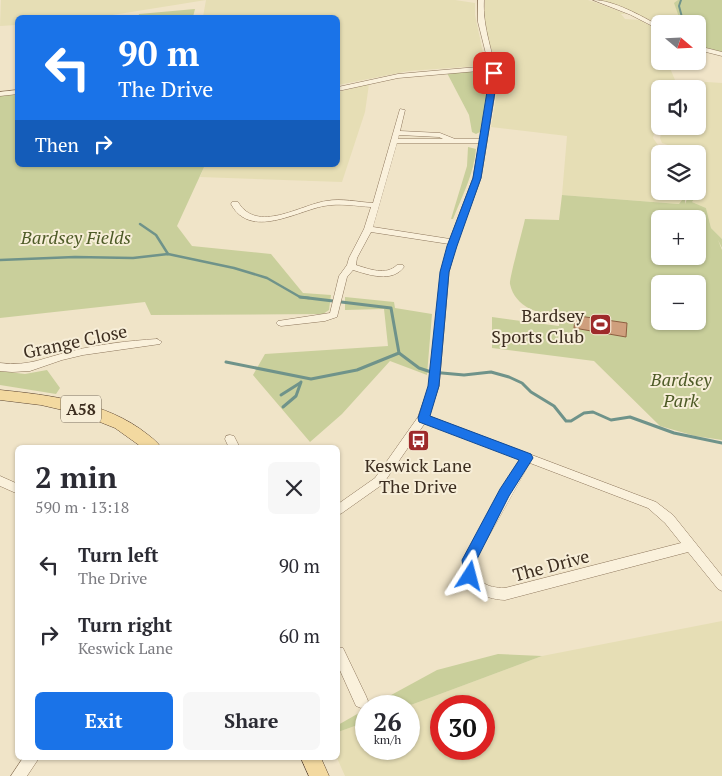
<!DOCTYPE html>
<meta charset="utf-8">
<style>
:root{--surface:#fff;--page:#f7f7f7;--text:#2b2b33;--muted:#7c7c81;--accent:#1a73e8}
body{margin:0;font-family:"PT Serif",serif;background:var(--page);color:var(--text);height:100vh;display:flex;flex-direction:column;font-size:19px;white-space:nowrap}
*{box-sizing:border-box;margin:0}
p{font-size:16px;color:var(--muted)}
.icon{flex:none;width:28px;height:28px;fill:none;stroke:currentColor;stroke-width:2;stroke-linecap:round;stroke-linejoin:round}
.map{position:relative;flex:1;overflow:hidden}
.panel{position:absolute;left:15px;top:445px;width:325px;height:315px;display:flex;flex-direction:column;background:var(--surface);border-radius:8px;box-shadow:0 1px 4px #0004}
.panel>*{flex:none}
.top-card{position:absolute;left:15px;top:15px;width:325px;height:152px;border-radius:8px;box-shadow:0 1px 4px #0004;background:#1a73e8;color:#fff;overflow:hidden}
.needle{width:32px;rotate:109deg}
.tools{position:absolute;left:651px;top:15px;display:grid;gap:10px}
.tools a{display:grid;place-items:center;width:55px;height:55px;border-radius:8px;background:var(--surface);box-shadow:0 1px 4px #0004;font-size:25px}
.speed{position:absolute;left:355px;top:695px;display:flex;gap:10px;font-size:25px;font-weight:700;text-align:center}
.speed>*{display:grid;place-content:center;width:65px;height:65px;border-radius:50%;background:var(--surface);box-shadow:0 1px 4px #0004;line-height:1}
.speed small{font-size:12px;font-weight:400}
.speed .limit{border:8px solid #d22;background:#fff;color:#111}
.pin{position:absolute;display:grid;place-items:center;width:42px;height:42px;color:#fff;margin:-21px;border-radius:10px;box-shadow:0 2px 8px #0006}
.me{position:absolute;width:55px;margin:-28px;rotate:9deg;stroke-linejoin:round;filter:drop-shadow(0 0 4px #0008)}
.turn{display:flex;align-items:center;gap:18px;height:105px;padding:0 20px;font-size:22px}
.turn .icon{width:65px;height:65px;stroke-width:2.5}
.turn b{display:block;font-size:35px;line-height:42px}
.then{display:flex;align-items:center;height:48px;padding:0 20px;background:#0003;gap:10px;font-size:19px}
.round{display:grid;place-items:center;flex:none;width:52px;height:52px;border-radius:8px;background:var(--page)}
.headline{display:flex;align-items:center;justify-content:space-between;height:85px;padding:0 20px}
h1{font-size:30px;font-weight:600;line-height:38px}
.action{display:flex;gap:10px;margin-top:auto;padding:10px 20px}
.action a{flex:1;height:58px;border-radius:8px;background:var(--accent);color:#fff;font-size:20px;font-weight:600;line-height:58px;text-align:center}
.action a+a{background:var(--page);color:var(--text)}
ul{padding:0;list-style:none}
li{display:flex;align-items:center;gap:15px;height:70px;padding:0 20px}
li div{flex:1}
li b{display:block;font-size:19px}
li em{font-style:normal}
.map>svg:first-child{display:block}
.farmland{fill:#e6deb5;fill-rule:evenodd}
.green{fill:#c9cf9b;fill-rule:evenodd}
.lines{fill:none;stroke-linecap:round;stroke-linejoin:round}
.stream-far2{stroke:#6f938a;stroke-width:2}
.stream-far1{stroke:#6f938a;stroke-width:2.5}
.stream{stroke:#6f938a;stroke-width:3}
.building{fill:#cf9f7d;stroke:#8d5f41}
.minor-casing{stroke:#8d765c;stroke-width:1}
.major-casing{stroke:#5b4430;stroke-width:1}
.minor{fill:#faf1dc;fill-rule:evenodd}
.major{fill:#f3d9a0;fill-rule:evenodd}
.route{fill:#1a73e8;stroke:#114b97}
.labels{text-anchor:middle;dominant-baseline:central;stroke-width:4;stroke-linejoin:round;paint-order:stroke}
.shield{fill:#f7eed8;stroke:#756857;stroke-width:1}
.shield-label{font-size:16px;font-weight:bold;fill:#3d2e20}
.park-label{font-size:18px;font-style:italic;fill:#4d5a26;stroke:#f7eed8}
.poi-label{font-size:18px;fill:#3d2e20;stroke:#f7eed8;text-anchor:end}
.street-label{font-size:18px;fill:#3d2e20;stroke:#f7eed8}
</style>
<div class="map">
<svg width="722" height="776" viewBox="0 0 722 776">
<rect width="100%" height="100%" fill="#f0e4c8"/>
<g class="farmland">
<polygon points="1,0 455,0 475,3 475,15 485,62 478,66 409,71 338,85 338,18 203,17 206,0 100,17 18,18 17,25 0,26"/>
<polygon points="485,0 588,0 597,3 627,14 621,14 625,19 640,20 660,31 660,35 656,36 660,46 660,61 667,61 675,80 722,83 722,239 711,228 706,208 692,202 699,193 698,154 677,154 679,149 662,143 660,138 662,131 668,126 698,126 698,89 660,89 660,123 655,130 653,138 658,145 670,150 669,154 660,154 660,191 689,191 680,204 562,195 567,136 491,127 499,80 499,70 490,46 484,23"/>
<polygon points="602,0 678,0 675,4 680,20 679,24 660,24"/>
<polygon points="369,84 365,112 342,182 200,177 205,165 338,165 338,92"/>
<path d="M 722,621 L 722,776 L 345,776 L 337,758 L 338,732 L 366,722 L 366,749 L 409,749 L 408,706 L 542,656 ZM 441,706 L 484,706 L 484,749 L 441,749 Z"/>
</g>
<g class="green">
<polygon points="678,0 722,0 722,52 698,46 698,24 679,24 680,20 674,3"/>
<polygon points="195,9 193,17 138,17 139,14"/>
<polygon points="480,70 489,73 490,80 480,132 476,134 472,132 469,115 447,73"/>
<polygon points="17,94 18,165 205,165 177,226 192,246 271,254 303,293 331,295 329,310 323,314 151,315 145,302 0,318 0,96"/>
<path d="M 468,147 L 476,149 C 474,174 462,196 453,219 L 451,219 L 467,166 Z"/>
<path d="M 689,191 L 693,193 L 685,199 L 685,204 L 687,199 L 694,193 L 692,191 L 697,191 L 699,193 L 692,202 L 706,208 L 711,228 L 722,239 L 722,248 L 718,240 L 722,250 L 722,440 L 695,436 L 660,426 L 594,361 L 492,348 L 492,317 L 559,326 L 559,317 C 540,314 515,308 510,284 C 509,279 523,229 525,219 L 559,220 L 562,195 L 679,204 ZM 660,219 L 698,219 L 698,256 L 660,256 ZM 660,284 L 698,284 L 698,321 L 660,321 Z"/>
<polygon points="345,297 394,302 395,308 432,314 427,375 390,361 342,414 310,442 253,375 265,354 388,346 384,309 345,310"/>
<polygon points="47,370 60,388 56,394 0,385 0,371 25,374"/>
<polygon points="498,654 542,656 408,706 371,706 437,670"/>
<polygon points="366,709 366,722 338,732 338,725"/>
</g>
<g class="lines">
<polyline class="stream-far2" points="681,0 679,6 683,21 681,24"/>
<g class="stream-far1">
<polyline points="140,224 156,235 168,254"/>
<polyline points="0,260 75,257 133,258 168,254 234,268 267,278 300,297 309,298"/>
</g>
<g class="stream">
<polyline points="300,297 391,308 399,353 419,368 431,372 464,375 491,372 509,377 522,383 531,392 554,406 566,421 571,421 584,413 593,412 611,420 630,417 674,433 722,443"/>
<polyline points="226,362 311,379 357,370 399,353"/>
<polyline points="281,395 300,383"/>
<polyline points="283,407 296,396 301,382"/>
</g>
</g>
<polygon class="building" points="579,316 627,323 626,337 574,328 575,318 579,319"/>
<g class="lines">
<defs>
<g id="minor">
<path d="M 478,0 L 484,0 C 482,28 494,53 497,80 L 481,178 L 456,246 L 449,272 L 439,386 L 429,416 L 656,502 L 673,515 L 722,576 L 722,591 L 718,589 L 688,552 L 505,600 C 482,599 460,587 463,561 L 489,511 L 520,459 L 425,423 L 383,484 L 342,513 L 338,515 L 338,504 L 375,478 L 418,417 L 429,386 L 441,272 L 449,244 L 371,232 L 357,258 L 356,265 C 369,269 386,276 397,265 L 403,265 L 404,267 C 392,283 369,275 353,270 L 347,277 L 337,317 L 325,321 L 281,326 L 278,325 L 276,323 L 278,321 L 330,313 L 339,276 L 347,265 L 349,258 L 364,229 L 371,207 C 356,206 340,203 324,206 C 297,211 250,240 231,204 L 232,202 L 238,202 C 257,234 300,205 326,201 C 342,198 357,202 373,203 L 400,109 L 405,110 L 400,131 L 440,133 L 455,139 L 480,139 L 491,80 L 490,70 L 398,78 L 338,91 L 338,87 L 398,74 L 489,66 L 478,22 ZM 399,135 L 439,137 L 443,139 L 398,139 ZM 397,143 L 479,143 L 473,178 L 450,239 L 373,227 ZM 530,463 L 648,508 L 665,523 L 681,543 L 505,588 C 487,588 473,582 475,561 Z"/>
<path d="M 593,0 C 614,0 641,16 660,26 L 660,30 L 631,15 Z"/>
<polygon points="698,46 722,52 722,56 698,50"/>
<polygon points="18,90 18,94 0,96 0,92"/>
<path d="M 157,339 L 162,342 L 160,344 L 83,355 L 62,360 L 30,371 L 12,372 L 0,371 L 0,363 C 30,367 45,357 72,351 C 100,344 128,341 157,339 Z"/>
<polygon points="230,435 234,436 240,448 229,448 225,439 226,436"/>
<polygon points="0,476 18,484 18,494 0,486"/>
<polygon points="338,647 343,648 366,696 368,701 366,706 361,708 356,706 338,666"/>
<polygon points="23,758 39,758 27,776 11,776"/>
</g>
<g id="major">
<path d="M 0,390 C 50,395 107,402 147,434 C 152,438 158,442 161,448 L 143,448 L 115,428 L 80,414 L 41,405 L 0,400 Z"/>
<polygon points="301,758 321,758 329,776 309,776"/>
</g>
</defs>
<use href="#minor" class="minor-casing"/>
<use href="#major" class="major-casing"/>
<use href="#minor" class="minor"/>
<use href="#major" class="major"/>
</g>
<polygon class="route" points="494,71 498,73 481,178 457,246 449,272 439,386 430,416 531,454 533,458 509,496 476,561 477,576 475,580 470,582 465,580 462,560 500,489 519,460 419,422 418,418 428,386 440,272 447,246 473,178 490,73"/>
<defs>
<symbol id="stadium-square" viewBox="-11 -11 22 22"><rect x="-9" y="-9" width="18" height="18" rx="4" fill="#9e2a2b" stroke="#f7eed8"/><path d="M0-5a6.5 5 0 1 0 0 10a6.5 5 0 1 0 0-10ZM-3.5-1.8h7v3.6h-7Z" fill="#fff"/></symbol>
<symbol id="bus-square" viewBox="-11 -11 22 22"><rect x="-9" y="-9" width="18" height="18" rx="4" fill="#9e2a2b" stroke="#f7eed8"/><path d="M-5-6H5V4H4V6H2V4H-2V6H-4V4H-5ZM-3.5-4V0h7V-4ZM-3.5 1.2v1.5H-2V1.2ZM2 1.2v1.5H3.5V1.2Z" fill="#fff"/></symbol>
</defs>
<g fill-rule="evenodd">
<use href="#stadium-square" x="588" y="312" width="25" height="25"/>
<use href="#bus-square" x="406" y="428" width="25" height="25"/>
</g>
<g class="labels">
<rect class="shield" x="61" y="395.5" width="40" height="27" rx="4"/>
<g class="shield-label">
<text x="81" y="409">A58</text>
</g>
<g class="park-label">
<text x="76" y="237">Bardsey Fields</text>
<text x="681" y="379">Bardsey<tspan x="681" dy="21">Park</tspan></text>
</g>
<g class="poi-label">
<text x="584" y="315">Bardsey<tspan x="584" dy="21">Sports Club</tspan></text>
<text x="418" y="465" text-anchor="middle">Keswick Lane<tspan x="418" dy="21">The Drive</tspan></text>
</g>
<g class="street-label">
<text transform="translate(75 341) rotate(-12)">Grange Close</text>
<text transform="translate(551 565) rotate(-15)">The Drive</text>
</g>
</g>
</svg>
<div class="tools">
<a><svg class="needle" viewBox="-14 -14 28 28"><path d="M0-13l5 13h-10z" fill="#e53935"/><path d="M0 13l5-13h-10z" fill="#7c7c81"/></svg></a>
<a><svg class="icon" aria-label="sound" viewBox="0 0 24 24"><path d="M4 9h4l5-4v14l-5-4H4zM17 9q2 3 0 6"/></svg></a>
<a><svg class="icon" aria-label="layers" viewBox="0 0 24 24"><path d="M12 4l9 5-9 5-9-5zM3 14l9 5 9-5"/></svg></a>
<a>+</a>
<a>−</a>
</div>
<div class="speed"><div>26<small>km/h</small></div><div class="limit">30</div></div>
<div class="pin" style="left:494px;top:73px;background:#d93025"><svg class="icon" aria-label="arrive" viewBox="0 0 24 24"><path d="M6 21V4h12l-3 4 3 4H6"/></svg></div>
<svg class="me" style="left:470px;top:576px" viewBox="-20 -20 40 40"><path d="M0-17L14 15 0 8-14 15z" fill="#1a73e8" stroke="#fff" stroke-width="4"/></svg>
<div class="top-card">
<div class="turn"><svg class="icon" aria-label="left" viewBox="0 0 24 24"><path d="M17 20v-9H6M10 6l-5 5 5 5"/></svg><div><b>90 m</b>The Drive</div></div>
<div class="then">Then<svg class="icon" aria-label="right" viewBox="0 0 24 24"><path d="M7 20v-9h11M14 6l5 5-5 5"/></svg></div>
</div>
<section class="panel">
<div class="headline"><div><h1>2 min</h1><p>590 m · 13:18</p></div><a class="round"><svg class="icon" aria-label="close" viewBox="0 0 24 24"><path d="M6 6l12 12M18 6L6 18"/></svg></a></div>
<ul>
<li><svg class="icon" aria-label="left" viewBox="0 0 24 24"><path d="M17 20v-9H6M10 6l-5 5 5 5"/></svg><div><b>Turn left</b><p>The Drive</p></div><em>90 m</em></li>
<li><svg class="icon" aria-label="right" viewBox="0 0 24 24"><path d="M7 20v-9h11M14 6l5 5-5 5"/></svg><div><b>Turn right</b><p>Keswick Lane</p></div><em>60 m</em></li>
</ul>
<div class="action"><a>Exit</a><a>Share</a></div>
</section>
</div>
